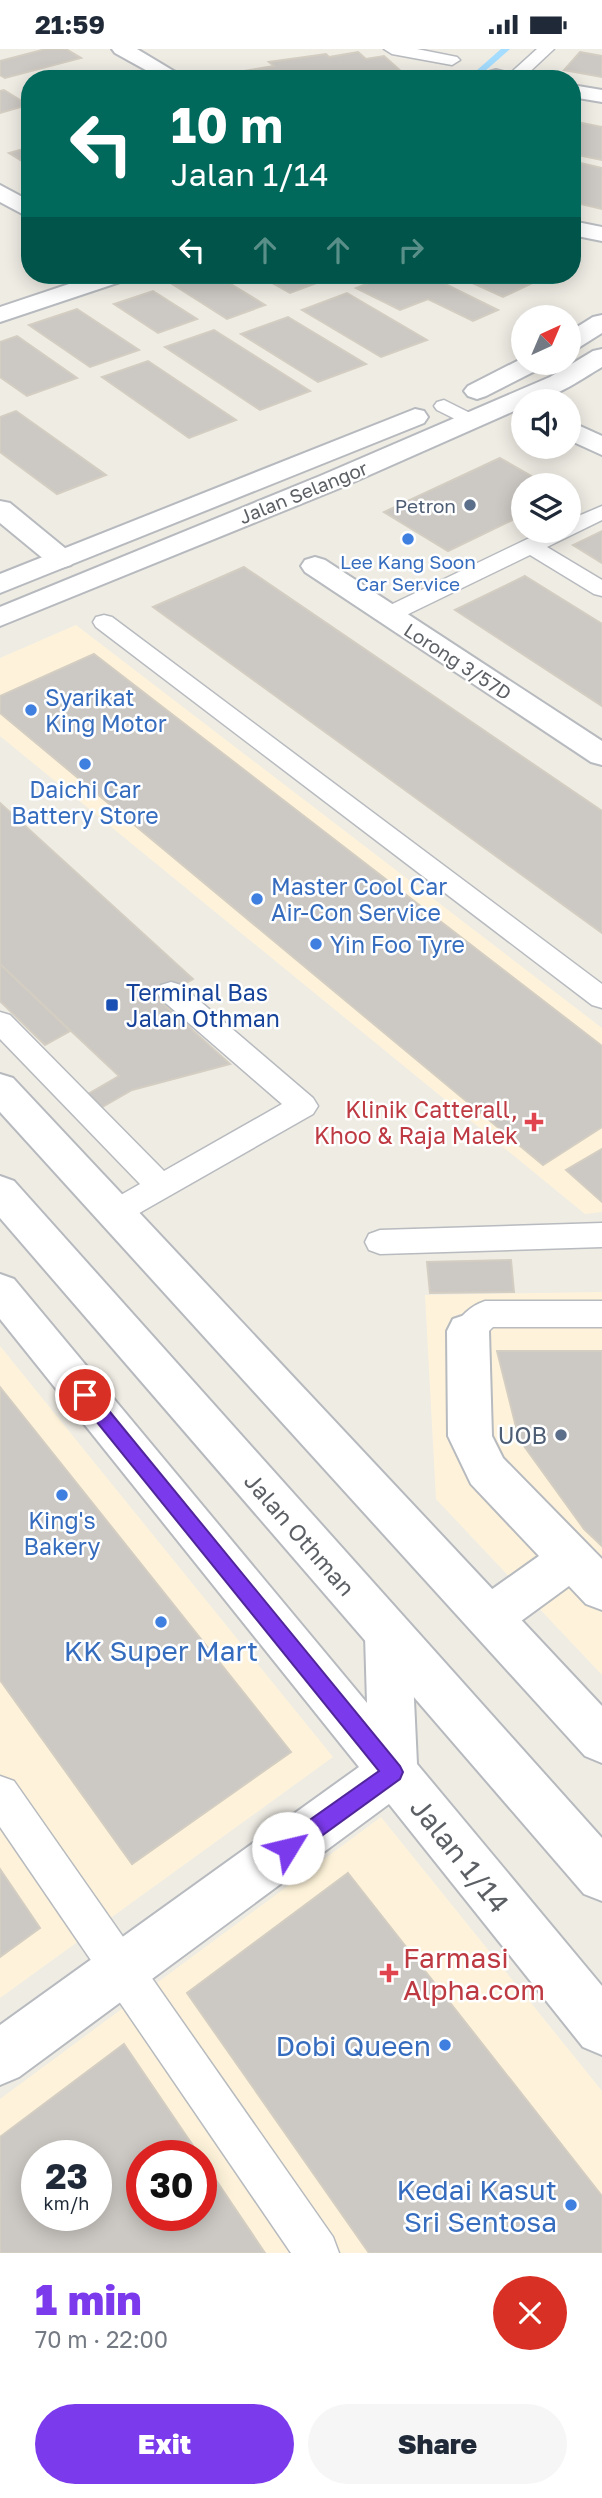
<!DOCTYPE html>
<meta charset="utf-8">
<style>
:root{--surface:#fff;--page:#f6f6f7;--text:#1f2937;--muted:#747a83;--accent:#7c3aed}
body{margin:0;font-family:"Golos Text",sans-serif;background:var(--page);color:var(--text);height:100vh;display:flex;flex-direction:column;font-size:26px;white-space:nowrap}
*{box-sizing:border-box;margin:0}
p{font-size:23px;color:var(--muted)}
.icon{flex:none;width:38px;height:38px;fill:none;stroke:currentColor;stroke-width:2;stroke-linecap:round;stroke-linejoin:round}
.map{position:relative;height:2204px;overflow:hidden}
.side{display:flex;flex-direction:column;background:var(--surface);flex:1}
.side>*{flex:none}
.hud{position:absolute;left:21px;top:21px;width:560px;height:214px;border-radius:28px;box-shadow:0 4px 18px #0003;background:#00695c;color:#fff;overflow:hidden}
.needle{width:46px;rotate:44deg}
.fabs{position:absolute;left:511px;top:256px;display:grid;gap:14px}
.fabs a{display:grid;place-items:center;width:70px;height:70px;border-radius:50%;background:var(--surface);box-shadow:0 4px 18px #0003;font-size:35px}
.speed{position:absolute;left:21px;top:2091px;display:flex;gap:14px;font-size:35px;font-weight:700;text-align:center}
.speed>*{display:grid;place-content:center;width:91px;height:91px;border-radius:50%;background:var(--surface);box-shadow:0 4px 18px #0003;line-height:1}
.speed small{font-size:18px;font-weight:400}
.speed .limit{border:10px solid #d22;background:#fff;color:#111}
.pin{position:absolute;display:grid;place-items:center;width:60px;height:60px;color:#fff;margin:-30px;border:4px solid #fff;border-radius:50%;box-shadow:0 2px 7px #0007}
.me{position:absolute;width:77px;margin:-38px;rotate:54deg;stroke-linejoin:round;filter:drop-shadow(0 0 5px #0008)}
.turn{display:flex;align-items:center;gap:24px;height:147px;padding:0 35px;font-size:32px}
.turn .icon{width:91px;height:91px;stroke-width:2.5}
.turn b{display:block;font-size:49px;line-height:60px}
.lanes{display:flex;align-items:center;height:66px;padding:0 35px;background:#0003;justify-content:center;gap:35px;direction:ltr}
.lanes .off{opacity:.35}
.round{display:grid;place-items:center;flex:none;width:74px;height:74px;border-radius:37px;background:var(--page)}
.headline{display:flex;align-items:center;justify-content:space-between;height:119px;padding:0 35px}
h1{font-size:42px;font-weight:800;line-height:52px;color:var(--accent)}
.button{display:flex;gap:14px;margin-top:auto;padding:14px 35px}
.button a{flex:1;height:80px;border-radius:42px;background:var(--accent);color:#fff;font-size:28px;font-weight:800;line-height:80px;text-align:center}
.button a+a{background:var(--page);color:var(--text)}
.status{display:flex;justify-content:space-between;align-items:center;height:49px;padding:0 35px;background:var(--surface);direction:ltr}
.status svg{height:19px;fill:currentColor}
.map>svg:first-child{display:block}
.commercial{fill:#fef3da;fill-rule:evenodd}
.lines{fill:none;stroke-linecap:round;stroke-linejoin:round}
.stream{fill:#a4ddff;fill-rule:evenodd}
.building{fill:#ccc8c3;stroke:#d3cdc2;stroke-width:2;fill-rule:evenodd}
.service-casing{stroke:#b7babe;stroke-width:3}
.minor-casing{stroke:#b7babe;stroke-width:4}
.secondary-casing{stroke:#b6b9be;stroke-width:4}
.service{fill:#fff;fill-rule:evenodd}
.minor{fill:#fff;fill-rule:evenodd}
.secondary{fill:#fff;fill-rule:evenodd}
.route{fill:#7c3aed;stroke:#51269a;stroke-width:2}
.service-dot{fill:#5c6f8a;stroke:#fff;stroke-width:2.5}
.shop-dot{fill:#3f7fe0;stroke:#fff;stroke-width:2.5}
.transit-dot{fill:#1a4fb4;stroke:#fff;stroke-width:2.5}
.health-dot{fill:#e0444e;stroke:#fff;stroke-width:2.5}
.labels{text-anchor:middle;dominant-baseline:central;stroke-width:5;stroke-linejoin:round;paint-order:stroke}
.far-street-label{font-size:19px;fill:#5c6065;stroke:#fff}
.far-service-label{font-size:19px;fill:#4e5e75;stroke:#fff;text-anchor:end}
.far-shop-label{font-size:19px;fill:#366cbe;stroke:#fff}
.shop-label{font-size:23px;fill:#366cbe;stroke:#fff;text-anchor:start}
.transit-label{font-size:23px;fill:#164399;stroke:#fff;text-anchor:start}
.health-label{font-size:23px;fill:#be3a42;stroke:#fff;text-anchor:end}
.service-label{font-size:23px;fill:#4e5e75;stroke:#fff;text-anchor:end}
.street-label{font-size:23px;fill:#5c6065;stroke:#fff}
.near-shop-label{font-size:28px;fill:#366cbe;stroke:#fff;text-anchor:end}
.near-street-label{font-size:28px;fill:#5c6065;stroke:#fff}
.near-health-label{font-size:28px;fill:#be3a42;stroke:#fff;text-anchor:start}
</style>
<div class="status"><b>21:59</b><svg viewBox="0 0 49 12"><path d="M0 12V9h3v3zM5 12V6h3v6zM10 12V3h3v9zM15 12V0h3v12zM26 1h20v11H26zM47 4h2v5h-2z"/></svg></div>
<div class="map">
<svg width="602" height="2204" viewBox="0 0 602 2204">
<rect width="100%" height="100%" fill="#efece4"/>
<g class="commercial">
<polygon points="76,576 602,979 602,1163 585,1165 0,687 0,609"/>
<polygon points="602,1243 602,1626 436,1450 425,1246"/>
<polygon points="0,1297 333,1708 0,1949"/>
<path d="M 381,1768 L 602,2042 L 602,2204 L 0,2204 L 0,2050 ZM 37,2107 L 96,2107 L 96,2166 L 37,2166 ZM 142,2107 L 201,2107 L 201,2166 L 142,2166 Z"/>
</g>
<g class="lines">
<polygon class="stream" points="501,0 510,0 476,30 467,30"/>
</g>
<g class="building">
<polygon points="46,0 66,0 81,9 5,29 0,26 0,12"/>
<polygon points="358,3 366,10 384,7 403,24 377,30 237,30 232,24 274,17 269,13 326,5 329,8"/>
<polygon points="580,3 602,7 602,28 564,21"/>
<polygon points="4,41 28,56 0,64 0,42"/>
<polygon points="572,72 602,78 602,111 572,105"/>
<polygon points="30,98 30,117 9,104"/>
<polygon points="572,112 602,119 602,160 572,153"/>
<polygon points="174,226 216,226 265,256 227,270 163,229"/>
<polygon points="258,226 319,226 327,230 290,244"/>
<polygon points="388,226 427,226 498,261 473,272 428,250 400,261 356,239"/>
<polygon points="455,226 549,226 503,248"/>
<polygon points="153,242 197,270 158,284 114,255"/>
<polygon points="347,244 427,291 381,308 302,261"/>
<polygon points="77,260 139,301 90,318 29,276"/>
<polygon points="288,268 366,315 318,333 241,285"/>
<polygon points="214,281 310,342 260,361 165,298"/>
<polygon points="17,287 77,329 27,347 0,328 0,293"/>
<polygon points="148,312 236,371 189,389 102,328"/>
<polygon points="16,362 106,426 57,445 0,403 0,368"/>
<polygon points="500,409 547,436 523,436 523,466 448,502 384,463"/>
<polygon points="602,482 602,514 573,496"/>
<polygon points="244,518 602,762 602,884 153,558"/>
<polygon points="525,527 602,575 602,657 455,561"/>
<polygon points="94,605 602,997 602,1078 543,1116 0,664 0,647"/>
<polygon points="0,754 193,930 158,950 230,1015 132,1041 97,1061 83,1048 119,1027 0,915"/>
<polygon points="0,915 70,982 45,996 0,952"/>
<polygon points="602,1100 602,1153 566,1121"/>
<polygon points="511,1211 514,1243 430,1244 427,1213"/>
<polygon points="497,1302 602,1302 602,1497 584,1480 519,1390"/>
<polygon points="0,1338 291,1703 132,1815 0,1631"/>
<polygon points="0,1820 40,1879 0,1908"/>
<polygon points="348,1824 602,2147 602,2204 369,2204 187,1944"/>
<path d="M 124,1995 L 200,2107 L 142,2107 L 142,2166 L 201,2166 L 201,2109 L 265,2204 L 0,2204 L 0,2088 ZM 37,2107 L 96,2107 L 96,2166 L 37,2166 Z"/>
</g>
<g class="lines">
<defs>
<g id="service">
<polygon points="384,0 417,0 457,8 460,11 452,16 392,5"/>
<polygon points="537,0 554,0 522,30 504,30"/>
<polygon points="444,351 478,368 481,372 478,376 471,378 437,361 434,357 437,353"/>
<polygon points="602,457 602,471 547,498 602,531 602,547 594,545 530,506 396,571 380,571 377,566 380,561 546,481 569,481 569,471"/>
<polygon points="104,566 112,568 602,935 602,959 592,956 96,578 93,573 96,568"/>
<polygon points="171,933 181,936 313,1049 318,1057 313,1065 127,1171 116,1175 105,1171 101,1163 105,1155 140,1135 0,990 0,963 10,966 164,1122 282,1055 161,950 157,943 161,936"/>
<polygon points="602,1174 602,1198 380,1205 369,1201 365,1193 369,1185 380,1181"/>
<path d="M 485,1252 L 602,1252 L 602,1278 L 493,1278 C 481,1290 474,1297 457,1291 L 452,1282 C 459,1268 470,1257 485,1252 Z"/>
<polygon points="0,1727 14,1732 333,2188 339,2204 291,2204 0,1778"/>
</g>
<g id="minor">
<polygon points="112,0 137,0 187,30 162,30 115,4"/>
<polygon points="496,21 516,26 519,30 488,30 486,27 489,23"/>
<polygon points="572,36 602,41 602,53 572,48"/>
<polygon points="0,136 30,152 30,169 0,153"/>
<polygon points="572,172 602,178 602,192 572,186"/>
<polygon points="96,226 130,226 126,231 0,273 0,258"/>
<polygon points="569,372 602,387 602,406 569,391"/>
<polygon points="0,452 10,454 71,504 75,510 71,516 61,519 51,516 0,474"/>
<polygon points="315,508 325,511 602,692 602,716 591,713 305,523 301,517 305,511"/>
<polygon points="0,1225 14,1230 367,1654 365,1586 371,1571 388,1565 405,1571 411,1586 417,1715 602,1937 602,2006 583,1998 389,1755 19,2028 0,2036 0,1976 359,1718 0,1270"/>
<polygon points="468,1265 483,1270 489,1282 492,1387 503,1409 602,1510 602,1561 586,1555 569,1537 506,1583 490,1589 474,1583 467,1568 474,1553 539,1507 471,1435 448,1387 447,1282 453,1270"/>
</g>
<g id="secondary">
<polygon points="602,266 602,284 578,299 569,301 569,283 593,268"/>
<path d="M 602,300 L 602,318 C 578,332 552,352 523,352 L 523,358 L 340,439 L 0,577 L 0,558 L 320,427 L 550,328 L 593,302 Z"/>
<polygon points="523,309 523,313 546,313 543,318 486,347 477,350 468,347 464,342 468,337"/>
<polygon points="415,360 424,362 428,368 424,374 0,544 0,525"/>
<polygon points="0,1025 13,1029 602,1657 602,1714 585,1707 0,1063"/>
<polygon points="0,1127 14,1132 602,1789 602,1852 584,1845 0,1169"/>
</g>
</defs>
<use href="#service" class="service-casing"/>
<use href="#minor" class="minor-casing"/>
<use href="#secondary" class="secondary-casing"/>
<use href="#service" class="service"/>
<use href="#minor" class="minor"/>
<use href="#secondary" class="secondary"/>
</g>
<polygon class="route" points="85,1339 92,1341 400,1717 403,1723 400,1730 295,1806 288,1809 280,1806 277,1799 280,1792 379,1722 79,1351 77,1346 79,1341"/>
<g class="service-dot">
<circle cx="470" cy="456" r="7"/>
<circle cx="561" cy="1386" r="7"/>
</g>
<g class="shop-dot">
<circle cx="408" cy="490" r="7"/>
<circle cx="31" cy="661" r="7"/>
<circle cx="85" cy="715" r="7"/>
<circle cx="257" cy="850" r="7"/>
<circle cx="316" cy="895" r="7"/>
<circle cx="62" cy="1446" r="7"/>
<circle cx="161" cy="1573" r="7"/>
<circle cx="445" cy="1996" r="7"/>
<circle cx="571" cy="2156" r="7"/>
</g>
<rect class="transit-dot" x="105" y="949" width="14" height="14" rx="3.5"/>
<g class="health-dot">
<path d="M530.5 1062.5h7v7h7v7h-7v7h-7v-7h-7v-7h7z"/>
<path d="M385.5 1913.5h7v7h7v7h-7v7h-7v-7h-7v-7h7z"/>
</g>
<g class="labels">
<g class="far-street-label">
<text transform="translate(303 443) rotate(-22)">Jalan Selangor</text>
<text transform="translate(458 612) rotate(33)">Lorong 3/57D</text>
</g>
<g class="far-service-label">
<text x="456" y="456">Petron</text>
</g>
<g class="far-shop-label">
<text x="408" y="512">Lee Kang Soon<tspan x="408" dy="22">Car Service</tspan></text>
</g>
<g class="shop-label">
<text x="45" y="648">Syarikat<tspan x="45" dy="26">King Motor</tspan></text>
<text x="85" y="740" text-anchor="middle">Daichi Car<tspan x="85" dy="26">Battery Store</tspan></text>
<text x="271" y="837">Master Cool Car<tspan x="271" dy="26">Air-Con Service</tspan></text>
<text x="330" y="895">Yin Foo Tyre</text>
<text x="62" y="1471" text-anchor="middle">King's<tspan x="62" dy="26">Bakery</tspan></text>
</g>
<g class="transit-label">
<text x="126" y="943">Terminal Bas<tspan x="126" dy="26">Jalan Othman</tspan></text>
</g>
<g class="health-label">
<text x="518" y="1060">Klinik Catterall,<tspan x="518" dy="26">Khoo &amp; Raja Malek</tspan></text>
</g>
<g class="service-label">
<text x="547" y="1386">UOB</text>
</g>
<g class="street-label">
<text transform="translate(300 1485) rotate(49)">Jalan Othman</text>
</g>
<g class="near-shop-label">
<text x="161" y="1601" text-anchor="middle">KK Super Mart</text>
<text x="431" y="1996">Dobi Queen</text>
<text x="557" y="2140">Kedai Kasut<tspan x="557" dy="32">Sri Sentosa</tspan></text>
</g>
<g class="near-street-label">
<text transform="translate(460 1806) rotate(51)">Jalan 1/14</text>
</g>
<g class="near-health-label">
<text x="403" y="1908">Farmasi<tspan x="403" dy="32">Alpha.com</tspan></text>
</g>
</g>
</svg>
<div class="fabs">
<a><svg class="needle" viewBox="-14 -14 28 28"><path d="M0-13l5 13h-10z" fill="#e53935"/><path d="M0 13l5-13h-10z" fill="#747a83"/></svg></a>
<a><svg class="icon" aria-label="sound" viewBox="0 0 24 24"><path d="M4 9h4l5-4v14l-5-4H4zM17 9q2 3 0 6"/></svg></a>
<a><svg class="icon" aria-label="layers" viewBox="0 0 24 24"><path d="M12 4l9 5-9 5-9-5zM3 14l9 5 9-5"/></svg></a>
</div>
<div class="speed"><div>23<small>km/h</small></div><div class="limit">30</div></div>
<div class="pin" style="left:85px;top:1346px;background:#d93025"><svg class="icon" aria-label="arrive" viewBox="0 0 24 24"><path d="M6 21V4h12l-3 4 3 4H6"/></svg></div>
<svg class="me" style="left:288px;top:1799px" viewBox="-20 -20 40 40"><circle r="19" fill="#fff"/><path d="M0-13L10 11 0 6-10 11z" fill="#7c3aed"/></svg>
<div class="hud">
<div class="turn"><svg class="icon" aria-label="left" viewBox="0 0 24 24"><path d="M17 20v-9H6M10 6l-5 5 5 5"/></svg><div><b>10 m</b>Jalan 1/14</div></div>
<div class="lanes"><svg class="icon" aria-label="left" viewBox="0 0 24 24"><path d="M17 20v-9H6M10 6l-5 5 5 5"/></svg><svg class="icon off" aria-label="ahead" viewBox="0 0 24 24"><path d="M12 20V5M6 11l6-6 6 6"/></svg><svg class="icon off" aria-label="ahead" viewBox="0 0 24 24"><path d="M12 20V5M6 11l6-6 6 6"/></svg><svg class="icon off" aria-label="right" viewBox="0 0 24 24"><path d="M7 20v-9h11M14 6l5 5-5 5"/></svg></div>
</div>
</div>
<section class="side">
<div class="headline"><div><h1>1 min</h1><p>70 m · 22:00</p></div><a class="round" style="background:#d93025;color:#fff"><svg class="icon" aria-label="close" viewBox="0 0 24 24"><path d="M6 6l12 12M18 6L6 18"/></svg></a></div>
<div class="button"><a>Exit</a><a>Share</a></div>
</section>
